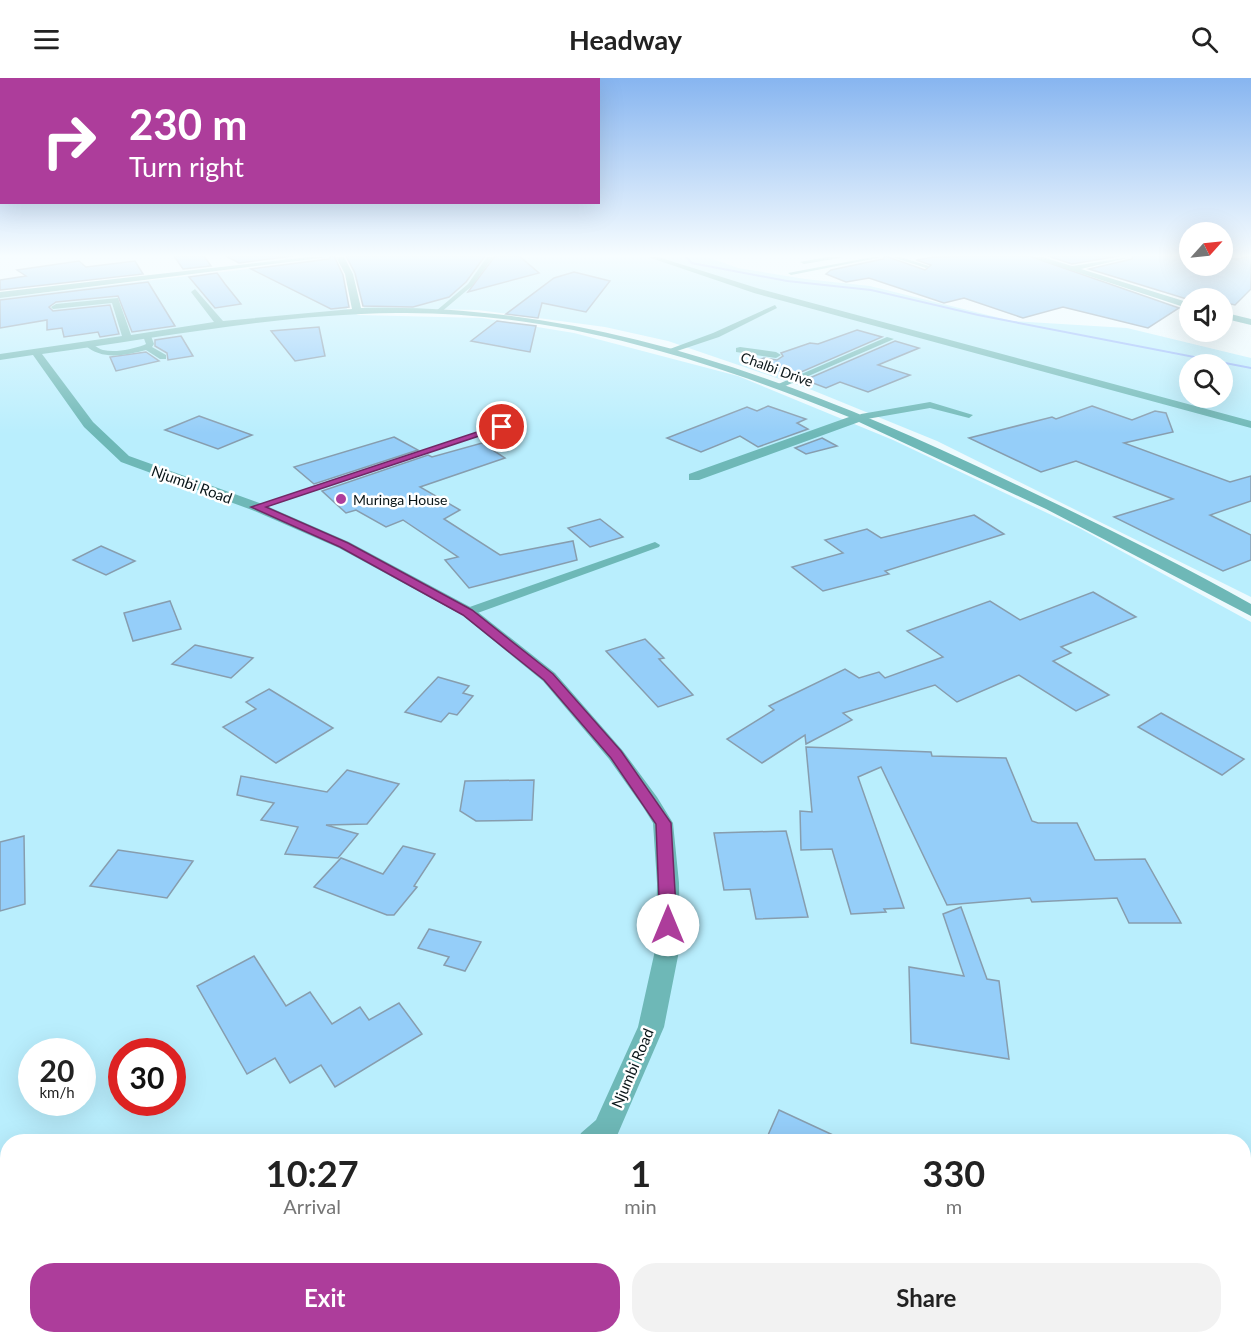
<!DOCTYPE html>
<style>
:root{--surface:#fff;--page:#f2f2f2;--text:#222;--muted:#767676;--accent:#ad3d9b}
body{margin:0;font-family:Lato,sans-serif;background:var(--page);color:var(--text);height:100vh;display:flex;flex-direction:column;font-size:22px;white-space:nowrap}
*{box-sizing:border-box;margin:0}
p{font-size:20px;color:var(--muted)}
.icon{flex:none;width:33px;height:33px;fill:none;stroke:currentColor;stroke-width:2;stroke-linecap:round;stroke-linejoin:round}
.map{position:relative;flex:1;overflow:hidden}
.drawer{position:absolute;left:0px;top:1056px;width:1251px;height:210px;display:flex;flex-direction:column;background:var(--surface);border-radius:24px 24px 0 0;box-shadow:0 6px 24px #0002}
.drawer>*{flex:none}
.banner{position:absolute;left:0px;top:0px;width:600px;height:126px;box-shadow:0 6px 24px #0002;background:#ad3d9b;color:#fff;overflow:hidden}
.needle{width:39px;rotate:63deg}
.tools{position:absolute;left:1179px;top:144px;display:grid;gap:12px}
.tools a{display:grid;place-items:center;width:54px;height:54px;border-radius:50%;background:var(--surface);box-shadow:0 6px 24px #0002;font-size:30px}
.speed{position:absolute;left:18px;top:960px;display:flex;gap:12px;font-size:30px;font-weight:700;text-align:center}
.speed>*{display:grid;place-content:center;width:78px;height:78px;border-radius:50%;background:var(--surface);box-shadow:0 6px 24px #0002;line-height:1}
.speed small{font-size:15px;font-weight:400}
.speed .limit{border:9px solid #d22;background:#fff;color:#111}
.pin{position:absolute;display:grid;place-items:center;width:51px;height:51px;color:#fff;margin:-26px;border:3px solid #fff;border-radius:50%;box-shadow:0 2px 6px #0007}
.me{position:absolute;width:66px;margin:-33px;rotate:0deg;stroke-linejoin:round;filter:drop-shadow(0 0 4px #0008)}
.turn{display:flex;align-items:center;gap:21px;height:126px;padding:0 30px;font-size:27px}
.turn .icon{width:78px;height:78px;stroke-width:2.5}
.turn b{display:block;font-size:42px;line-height:51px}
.eta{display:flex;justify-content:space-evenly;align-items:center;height:102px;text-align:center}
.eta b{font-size:36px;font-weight:700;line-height:42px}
.button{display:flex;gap:12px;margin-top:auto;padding:12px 30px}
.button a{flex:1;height:69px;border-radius:24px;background:var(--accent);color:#fff;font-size:24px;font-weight:700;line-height:69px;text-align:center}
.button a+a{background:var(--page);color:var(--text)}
header{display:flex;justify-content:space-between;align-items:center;height:78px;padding:0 30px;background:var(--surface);font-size:27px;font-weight:700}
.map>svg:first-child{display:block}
.green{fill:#b9eefd;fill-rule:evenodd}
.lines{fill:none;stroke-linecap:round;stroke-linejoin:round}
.stream{fill:#95b6fb;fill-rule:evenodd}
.building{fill:#95cef9;stroke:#879dae;stroke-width:1.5}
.service{fill:#6eb8b7;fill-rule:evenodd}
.minor{fill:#6eb8b7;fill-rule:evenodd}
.tertiary{fill:#6eb8b7;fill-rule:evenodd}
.route{fill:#ad3d9b;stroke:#702865;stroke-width:1.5}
.poi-dot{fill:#ad3d9b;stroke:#fff;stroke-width:2}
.labels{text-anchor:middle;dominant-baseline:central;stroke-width:5;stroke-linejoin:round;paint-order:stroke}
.far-street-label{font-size:14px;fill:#091518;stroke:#fff}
.far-poi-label{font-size:14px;fill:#091518;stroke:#fff;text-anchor:start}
.street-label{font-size:15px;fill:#091518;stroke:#fff}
</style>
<header><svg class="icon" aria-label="menu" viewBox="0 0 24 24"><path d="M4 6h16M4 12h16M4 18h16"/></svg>Headway<svg class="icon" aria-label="search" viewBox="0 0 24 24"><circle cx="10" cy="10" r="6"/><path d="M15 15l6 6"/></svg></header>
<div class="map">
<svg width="1251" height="1266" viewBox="0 0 1251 1266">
<rect width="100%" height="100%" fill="#edfafe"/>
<g class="green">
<path d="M 348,179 L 707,179 L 738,190 L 805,201 L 870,208 L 1012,243 L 1127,250 L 1251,280 L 1251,519 L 937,363 L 812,312 L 668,263 L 605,249 L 478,232 L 364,230 ZM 1190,286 L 1222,286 L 1222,320 L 1190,320 Z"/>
<path d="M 333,181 L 347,231 L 358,237 L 482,240 L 574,255 L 738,298 L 893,362 L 1081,451 L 1251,544 L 1251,1266 L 0,1266 L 0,220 ZM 32,974 L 82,974 L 82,1024 L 32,1024 ZM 122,974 L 172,974 L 172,1024 L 122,1024 ZM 8,1064 L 1244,1064 L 1244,1258 L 8,1258 Z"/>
</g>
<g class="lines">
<polygon class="stream" points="685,179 688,179 692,184 787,202 871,211 978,236 1251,289 1251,291 978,238 871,213 787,204 691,186"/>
</g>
<g class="building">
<polygon points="174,178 204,178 211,188 183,191"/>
<polygon points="226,178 293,178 239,185"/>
<polygon points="331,178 334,178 343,197 349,229 331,231 251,191 329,181"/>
<polygon points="346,178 485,178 466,204 449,219 413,229 363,228 355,195"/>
<polygon points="495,178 519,178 539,195 468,214"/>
<polygon points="885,178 925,192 931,187 916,182 934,179 1029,178 1179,230 1148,250 1063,229 1023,240 964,220 944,225 869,200 846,204 826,196 831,192 883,181"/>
<polygon points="1048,178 1119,178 1072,186"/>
<polygon points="1133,178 1190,178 1190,188 1222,188 1222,179 1237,181 1251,178 1251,211 1235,227 1222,224 1222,220 1190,222 1089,191 1132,181"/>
<polygon points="79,183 86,189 135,183 143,196 0,212 0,202 26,198 17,192"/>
<polygon points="574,194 610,203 586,234 542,225 538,240 506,236 554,200"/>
<polygon points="217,195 225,206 241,226 215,230 189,199"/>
<polygon points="148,204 175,248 132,254 118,218 56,224 49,229 53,233 110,227 119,256 100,259 98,254 64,259 62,250 47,252 47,242 0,250 0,222"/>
<polygon points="497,243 536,248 530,274 471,263"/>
<polygon points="319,249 325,278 295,283 271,253"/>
<polygon points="857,252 882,259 792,298 754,284 764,280 777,282 783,278 781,275 810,265 818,266"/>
<polygon points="181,258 193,278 168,282 167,275 155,268 155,262"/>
<polygon points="895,263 919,270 878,287 910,297 868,314 840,304 826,310 805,302"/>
<polygon points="146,274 159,283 116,293 110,279"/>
<polygon points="768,328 806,341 797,345 808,351 758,369 740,358 701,374 667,360 747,329 757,333"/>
<polygon points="1092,328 1132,342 1155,333 1166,335 1173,354 1124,365 1230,404 1251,398 1251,423 1210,437 1251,457 1251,482 1223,493 1114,439 1173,421 1076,383 1041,394 969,360 1052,339 1056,341"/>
<polygon points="199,338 252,357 218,371 165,352"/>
<polygon points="394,359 418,372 314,406 294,389"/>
<polygon points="822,360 837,368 806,376 795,370"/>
<polygon points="482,365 505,380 420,409 460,432 444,441 500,477 573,463 577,482 469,510 445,482 458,479 403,442 386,449 356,432 346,435 322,413 428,377 432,379"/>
<polygon points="974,437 1004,456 885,493 889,496 823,513 792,489 843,475 825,462 867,451 881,460"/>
<polygon points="600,441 623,459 590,469 568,450"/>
<polygon points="101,468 135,483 106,497 73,482"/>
<polygon points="1093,514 1136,539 1061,569 1071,575 1053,583 1109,617 1076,633 1019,597 957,624 935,607 843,635 852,642 806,666 805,657 762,685 727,661 774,632 769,628 845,591 859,600 879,594 885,600 943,579 907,553 990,523 1020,542"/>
<polygon points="170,523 181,551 133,563 124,535"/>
<polygon points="645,561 664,580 659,581 693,617 658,629 606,573"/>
<polygon points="195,567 253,580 231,600 172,586"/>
<polygon points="438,599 469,608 463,615 473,618 457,637 449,635 441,644 405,634"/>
<polygon points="269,611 333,650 276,685 223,649 256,631 246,624"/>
<polygon points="1161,635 1244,681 1222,697 1138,649"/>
<polygon points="806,669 931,674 932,678 1006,680 1032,743 1038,745 1077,745 1095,782 1145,781 1181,845 1129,845 1117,820 1032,824 1030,820 947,827 881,689 858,699 904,830 884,831 886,834 851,836 832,771 801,772 800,733 812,734"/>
<polygon points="347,692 399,706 367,746 326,747 358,756 338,780 285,776 298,749 261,742 274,725 237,717 241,698 327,714"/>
<polygon points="534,702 532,742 476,743 460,733 465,703"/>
<polygon points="786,753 808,839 756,841 750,811 724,812 714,755"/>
<polygon points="24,758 25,826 0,833 0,764"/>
<polygon points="403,768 435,776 414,808 417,809 394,837 387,837 314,809 341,780 383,796"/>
<polygon points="118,772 193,783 167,820 90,808"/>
<polygon points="961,829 987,901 999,903 1009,981 911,965 909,889 964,898 943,836"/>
<polygon points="429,851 481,864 465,893 444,887 449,879 418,870"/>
<polygon points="254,878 286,928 310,914 332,946 360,929 369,942 399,925 422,956 335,1009 321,987 290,1005 275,980 247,996 197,908"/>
<polygon points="779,1032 848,1064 765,1064"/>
</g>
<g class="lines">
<g class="service">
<polygon points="487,179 493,179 472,208 440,235 436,235 436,233 468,206"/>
<polygon points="873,179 883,179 791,197 788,195"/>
<polygon points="892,179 900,179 929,188 926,190"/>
<polygon points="775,227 777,230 719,259 674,274 667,272 713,255"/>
<path d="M 147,256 L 151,258 L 154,266 L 152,269 L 166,277 L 166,281 L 160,281 L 146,272 C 126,277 102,283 85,267 C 93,263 95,270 103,272 C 116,275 132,271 144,267 L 146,266 L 143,258 Z"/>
<polygon points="887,259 894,261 783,309 776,307"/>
<polygon points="930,324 973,337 969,340 930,330 861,342 857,339 861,336"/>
<polygon points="499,347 506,349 261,431 257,432 252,429"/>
<polygon points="655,464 660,467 659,469 472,537 464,537 462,534 464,531"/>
</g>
<g class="minor">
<path d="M 336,179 L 344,179 L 353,196 L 361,230 C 588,224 798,303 1000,399 C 1085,439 1169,480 1251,526 L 1251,538 L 1046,431 L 859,344 L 699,402 L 689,402 L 689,396 L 849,339 C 706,281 553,233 397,235 C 277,236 161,260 42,276 L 93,344 L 129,378 L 262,426 L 349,464 L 474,531 L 555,595 L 623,673 L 657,719 L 673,745 L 679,805 L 680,868 L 664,949 L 616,1060 L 612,1064 L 577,1064 L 581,1055 L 596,1042 L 638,949 L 656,868 L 657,805 L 653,745 L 643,729 L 609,681 L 543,603 L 462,537 L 339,470 L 252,432 L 121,384 L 84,349 L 33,277 L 0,282 L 0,276 L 122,258 L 112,225 L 53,231 L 51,229 L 56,226 L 118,220 L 131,257 L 214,244 L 191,214 L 195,211 L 223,243 L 352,231 L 345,196 Z"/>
<polygon points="648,179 658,179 760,211 1251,343 1251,350 754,215"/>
<polygon points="827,179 845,179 804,186 800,184"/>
<polygon points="1031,179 1042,179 1072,188 1131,179 1081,191 1190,225 1190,231"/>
<polygon points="1222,234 1251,241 1251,247 1222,240"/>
<polygon points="740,269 776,274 781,277 776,280 736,274 736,270"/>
<polygon points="0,1146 8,1149 8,1181 0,1178"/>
<polygon points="102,1258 136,1258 133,1266 99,1266"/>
<polygon points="173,1258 255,1258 252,1266 176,1266"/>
</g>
<polygon class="tertiary" points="309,179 329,179 0,220 0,214"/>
</g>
<linearGradient id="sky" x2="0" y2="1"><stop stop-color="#87b5f0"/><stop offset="0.5" stop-color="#f7fdff"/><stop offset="1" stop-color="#f7fdff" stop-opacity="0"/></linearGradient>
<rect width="1251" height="356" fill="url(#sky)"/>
<polygon class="route" points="498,347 506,349 266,429 348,465 472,532 553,596 621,673 671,745 677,847 674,851 662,851 660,847 656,746 611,680 544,602 463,537 340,469 251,429"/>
<circle class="poi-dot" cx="341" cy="421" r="6"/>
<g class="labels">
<g class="far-street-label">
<text transform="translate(777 291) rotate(20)">Chalbi Drive</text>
</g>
<g class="far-poi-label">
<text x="353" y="421">Muringa House</text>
</g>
<g class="street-label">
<text transform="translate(192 406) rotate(20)">Njumbi Road</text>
<text transform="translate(632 990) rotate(-67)">Njumbi Road</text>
</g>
</g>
</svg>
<div class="tools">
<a><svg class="needle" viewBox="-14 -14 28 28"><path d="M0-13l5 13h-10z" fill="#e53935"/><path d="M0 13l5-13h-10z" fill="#767676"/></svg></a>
<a><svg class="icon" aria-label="sound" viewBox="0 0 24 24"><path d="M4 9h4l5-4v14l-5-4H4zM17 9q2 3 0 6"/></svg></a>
<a><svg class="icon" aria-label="search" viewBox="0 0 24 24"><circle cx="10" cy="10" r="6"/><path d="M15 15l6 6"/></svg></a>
</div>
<div class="speed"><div>20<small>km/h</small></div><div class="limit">30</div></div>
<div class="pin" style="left:502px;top:349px;background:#d93025"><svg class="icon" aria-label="arrive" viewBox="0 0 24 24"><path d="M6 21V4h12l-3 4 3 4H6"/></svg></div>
<svg class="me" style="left:668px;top:847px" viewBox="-20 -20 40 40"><circle r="19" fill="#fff"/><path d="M0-13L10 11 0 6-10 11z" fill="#ad3d9b"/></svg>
<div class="banner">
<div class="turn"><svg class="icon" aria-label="right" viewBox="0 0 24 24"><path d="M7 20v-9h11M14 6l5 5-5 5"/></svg><div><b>230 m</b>Turn right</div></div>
</div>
<section class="drawer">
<div class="eta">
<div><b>10:27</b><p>Arrival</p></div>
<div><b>1</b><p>min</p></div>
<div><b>330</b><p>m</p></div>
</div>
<div class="button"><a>Exit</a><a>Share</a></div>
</section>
</div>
